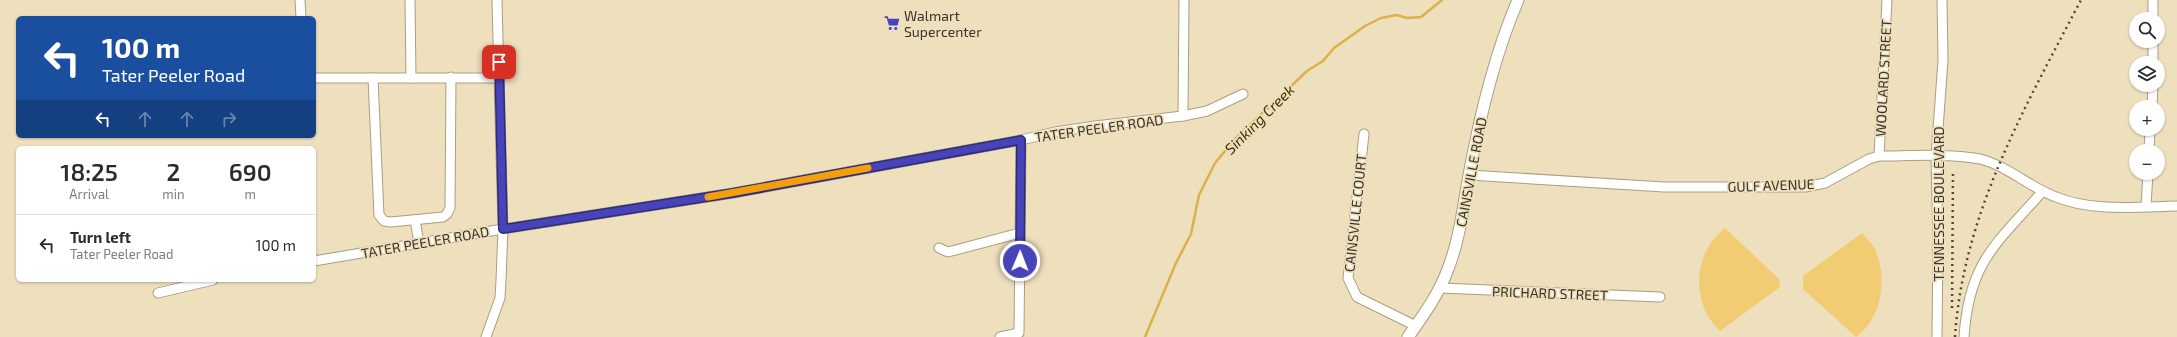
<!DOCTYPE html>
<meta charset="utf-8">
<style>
:root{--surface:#fff;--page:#f7f7f7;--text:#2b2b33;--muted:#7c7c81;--line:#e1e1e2}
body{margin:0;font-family:"Exo 2",sans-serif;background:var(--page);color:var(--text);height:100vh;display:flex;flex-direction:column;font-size:15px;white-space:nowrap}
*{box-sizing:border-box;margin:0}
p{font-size:13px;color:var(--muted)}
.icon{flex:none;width:22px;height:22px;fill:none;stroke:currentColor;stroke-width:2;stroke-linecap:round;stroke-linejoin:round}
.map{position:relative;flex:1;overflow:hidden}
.panel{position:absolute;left:16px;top:146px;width:300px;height:136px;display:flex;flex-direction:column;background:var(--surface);border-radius:6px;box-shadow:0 1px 3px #0004}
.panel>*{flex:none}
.hud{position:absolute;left:16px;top:16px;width:300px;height:122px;border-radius:6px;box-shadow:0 1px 3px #0004;background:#1a4fa0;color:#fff;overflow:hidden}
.buttons{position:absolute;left:2129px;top:12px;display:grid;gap:8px}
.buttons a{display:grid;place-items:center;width:36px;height:36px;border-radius:50%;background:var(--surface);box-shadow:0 1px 3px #0004;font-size:20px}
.pin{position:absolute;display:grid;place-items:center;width:34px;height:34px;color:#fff;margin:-17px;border-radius:8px;box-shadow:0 2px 6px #0006}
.me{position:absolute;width:44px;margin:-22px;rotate:1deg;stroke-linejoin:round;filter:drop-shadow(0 0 3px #0008)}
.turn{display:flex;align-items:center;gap:14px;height:84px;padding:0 20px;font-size:18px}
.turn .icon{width:52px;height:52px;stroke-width:2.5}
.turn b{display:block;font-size:28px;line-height:34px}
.lanes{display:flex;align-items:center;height:38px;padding:0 20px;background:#0003;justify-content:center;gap:20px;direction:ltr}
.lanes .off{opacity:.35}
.eta{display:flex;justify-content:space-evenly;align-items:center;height:68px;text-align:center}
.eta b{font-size:24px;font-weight:600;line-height:28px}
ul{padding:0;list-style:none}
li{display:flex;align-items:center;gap:12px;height:60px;padding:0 20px;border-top:1px solid var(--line)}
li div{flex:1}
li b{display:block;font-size:15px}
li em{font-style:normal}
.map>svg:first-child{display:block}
.green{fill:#f2cc73}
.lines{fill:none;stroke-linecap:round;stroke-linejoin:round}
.stream{stroke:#dbb14a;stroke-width:2.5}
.minor-casing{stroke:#ac9e7e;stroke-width:11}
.major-casing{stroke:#ac9e7e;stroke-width:13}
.minor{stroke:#fff;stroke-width:9}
.major{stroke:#fff;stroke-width:11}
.rail{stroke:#514a3a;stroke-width:2.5;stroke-dasharray:2 4;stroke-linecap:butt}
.route-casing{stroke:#2e2c78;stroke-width:10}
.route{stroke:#4743b9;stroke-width:7}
.slow{stroke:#f59e0b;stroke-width:7}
.labels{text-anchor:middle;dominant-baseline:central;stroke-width:3.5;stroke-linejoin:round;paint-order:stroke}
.poi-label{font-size:14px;fill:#3a3427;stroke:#eedfbd;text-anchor:start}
.street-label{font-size:14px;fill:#3a3427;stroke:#eedfbd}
.water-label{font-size:15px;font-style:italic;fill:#413002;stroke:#eedfbd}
</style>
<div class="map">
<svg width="2177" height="337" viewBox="0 0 2177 337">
<rect width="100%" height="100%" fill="#eedfbd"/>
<g class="green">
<path d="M 1725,228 L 1779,279 L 1780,287 L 1720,331 C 1697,310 1692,272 1710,244 C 1714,238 1720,233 1725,228 Z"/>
<path d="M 1862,233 C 1865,237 1871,242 1874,247 C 1888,275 1883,318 1856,337 L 1803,289 L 1803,276 Z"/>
</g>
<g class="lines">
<polyline class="stream" points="1145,337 1176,263 1191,234 1199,195 1215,163 1236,138 1307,71 1323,61 1334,48 1365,26 1381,18 1397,15 1407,18 1421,17 1442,0"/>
<defs>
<g id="minor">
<polyline points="300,0 301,18"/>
<polyline points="410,0 411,78"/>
<polyline points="2153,19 2153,0"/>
<polyline points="2153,63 2153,41"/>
<polyline points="314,78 499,78"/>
<polyline points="373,78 379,215 384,221 391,222 443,217 447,214 450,208 451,77"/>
<polyline points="2152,107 2153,85"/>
<polyline points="1183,116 1184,0"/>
<polyline points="1364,134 1348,278 1357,297 1416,326"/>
<polyline points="2149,151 2150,129"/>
<polyline points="1879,156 1887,0"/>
<path d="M 1469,175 L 1664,187 L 1805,187 L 1825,183 L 1869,159 L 1879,156 C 1909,156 1950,153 1980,159 C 2008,166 2029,187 2056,197 C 2093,212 2137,207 2177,206"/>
<polyline points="2146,206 2148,173"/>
<polyline points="415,220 419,243"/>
<polyline points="939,248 948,252 1020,233"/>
<polyline points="314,261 497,230 733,193 1021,140 1055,132 1095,126 1183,116 1207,111 1243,94"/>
<polyline points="1440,288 1660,297"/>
<polyline points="158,293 213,280"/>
<polyline points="486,337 500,298 501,280 503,229 497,0"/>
<polyline points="1000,337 1019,333 1021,140"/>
<polyline points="1937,337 1938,240 1936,157 1943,60 1942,0"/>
<path d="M 1964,337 C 1969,262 1996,244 2042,192"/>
</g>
<path id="major" d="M 1408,337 C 1423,316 1439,294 1448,269 C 1460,238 1463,207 1469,175 C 1480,115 1494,56 1518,0"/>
</defs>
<use href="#minor" class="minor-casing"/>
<use href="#major" class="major-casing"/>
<use href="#minor" class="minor"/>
<use href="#major" class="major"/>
<g class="rail">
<polyline points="1952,308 1953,170"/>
<path d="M 1955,337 C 1963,214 2025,107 2081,0"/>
</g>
</g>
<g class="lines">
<defs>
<polyline id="route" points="499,62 503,229 733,193 1021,140 1020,261"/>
</defs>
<use href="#route" class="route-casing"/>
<use href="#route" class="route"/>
<polyline class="slow" points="708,197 868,168"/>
</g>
<defs>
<symbol id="supermarket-bare" viewBox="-9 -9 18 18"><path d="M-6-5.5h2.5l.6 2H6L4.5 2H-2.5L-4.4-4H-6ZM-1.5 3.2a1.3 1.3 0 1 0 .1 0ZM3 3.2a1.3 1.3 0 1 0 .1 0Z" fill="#4743b9" stroke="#eedfbd" stroke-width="2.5" paint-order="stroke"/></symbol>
</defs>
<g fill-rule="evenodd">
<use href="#supermarket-bare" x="881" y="12" width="22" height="22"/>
</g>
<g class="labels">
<g class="poi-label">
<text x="904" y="15">Walmart<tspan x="904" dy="16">Supercenter</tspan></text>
</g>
<g class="street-label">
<text transform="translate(1883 78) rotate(-87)">WOOLARD STREET</text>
<text transform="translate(1099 128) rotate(-8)">TATER PEELER ROAD</text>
<text transform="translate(1471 172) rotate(-79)">CAINSVILLE ROAD</text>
<text transform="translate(1771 185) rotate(-2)">GULF AVENUE</text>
<text transform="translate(1938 204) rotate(-90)">TENNESSEE BOULEVARD</text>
<text transform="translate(1355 213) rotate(-84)">CAINSVILLE COURT</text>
<text transform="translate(425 242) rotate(-10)">TATER PEELER ROAD</text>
<text transform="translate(1550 293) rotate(2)">PRICHARD STREET</text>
</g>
<g class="water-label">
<text transform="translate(1259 119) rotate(-45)">Sinking Creek</text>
</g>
</g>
</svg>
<div class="buttons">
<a><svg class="icon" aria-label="search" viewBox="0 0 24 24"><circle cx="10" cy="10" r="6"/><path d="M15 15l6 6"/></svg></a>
<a><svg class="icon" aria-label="layers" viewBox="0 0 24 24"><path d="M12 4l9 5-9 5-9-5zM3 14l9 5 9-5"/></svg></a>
<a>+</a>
<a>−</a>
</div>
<div class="pin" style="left:499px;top:62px;background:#d93025"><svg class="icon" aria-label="arrive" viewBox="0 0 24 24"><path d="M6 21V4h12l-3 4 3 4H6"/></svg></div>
<svg class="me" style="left:1020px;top:261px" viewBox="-20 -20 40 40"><circle r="17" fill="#4743b9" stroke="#fff" stroke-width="3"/><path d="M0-11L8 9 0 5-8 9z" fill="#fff"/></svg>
<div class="hud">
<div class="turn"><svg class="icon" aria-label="left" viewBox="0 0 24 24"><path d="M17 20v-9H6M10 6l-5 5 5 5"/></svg><div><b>100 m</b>Tater Peeler Road</div></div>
<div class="lanes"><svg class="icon" aria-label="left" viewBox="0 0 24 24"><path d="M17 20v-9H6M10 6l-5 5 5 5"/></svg><svg class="icon off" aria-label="ahead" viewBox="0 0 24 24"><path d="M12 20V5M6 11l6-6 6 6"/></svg><svg class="icon off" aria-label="ahead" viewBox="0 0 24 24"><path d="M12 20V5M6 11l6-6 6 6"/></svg><svg class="icon off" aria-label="right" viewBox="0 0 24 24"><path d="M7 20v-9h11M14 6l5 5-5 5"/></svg></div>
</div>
<section class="panel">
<div class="eta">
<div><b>18:25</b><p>Arrival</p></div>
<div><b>2</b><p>min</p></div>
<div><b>690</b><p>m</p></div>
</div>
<ul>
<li><svg class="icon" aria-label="left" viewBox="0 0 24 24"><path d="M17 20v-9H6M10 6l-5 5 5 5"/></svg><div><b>Turn left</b><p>Tater Peeler Road</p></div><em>100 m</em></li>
</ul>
</section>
</div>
